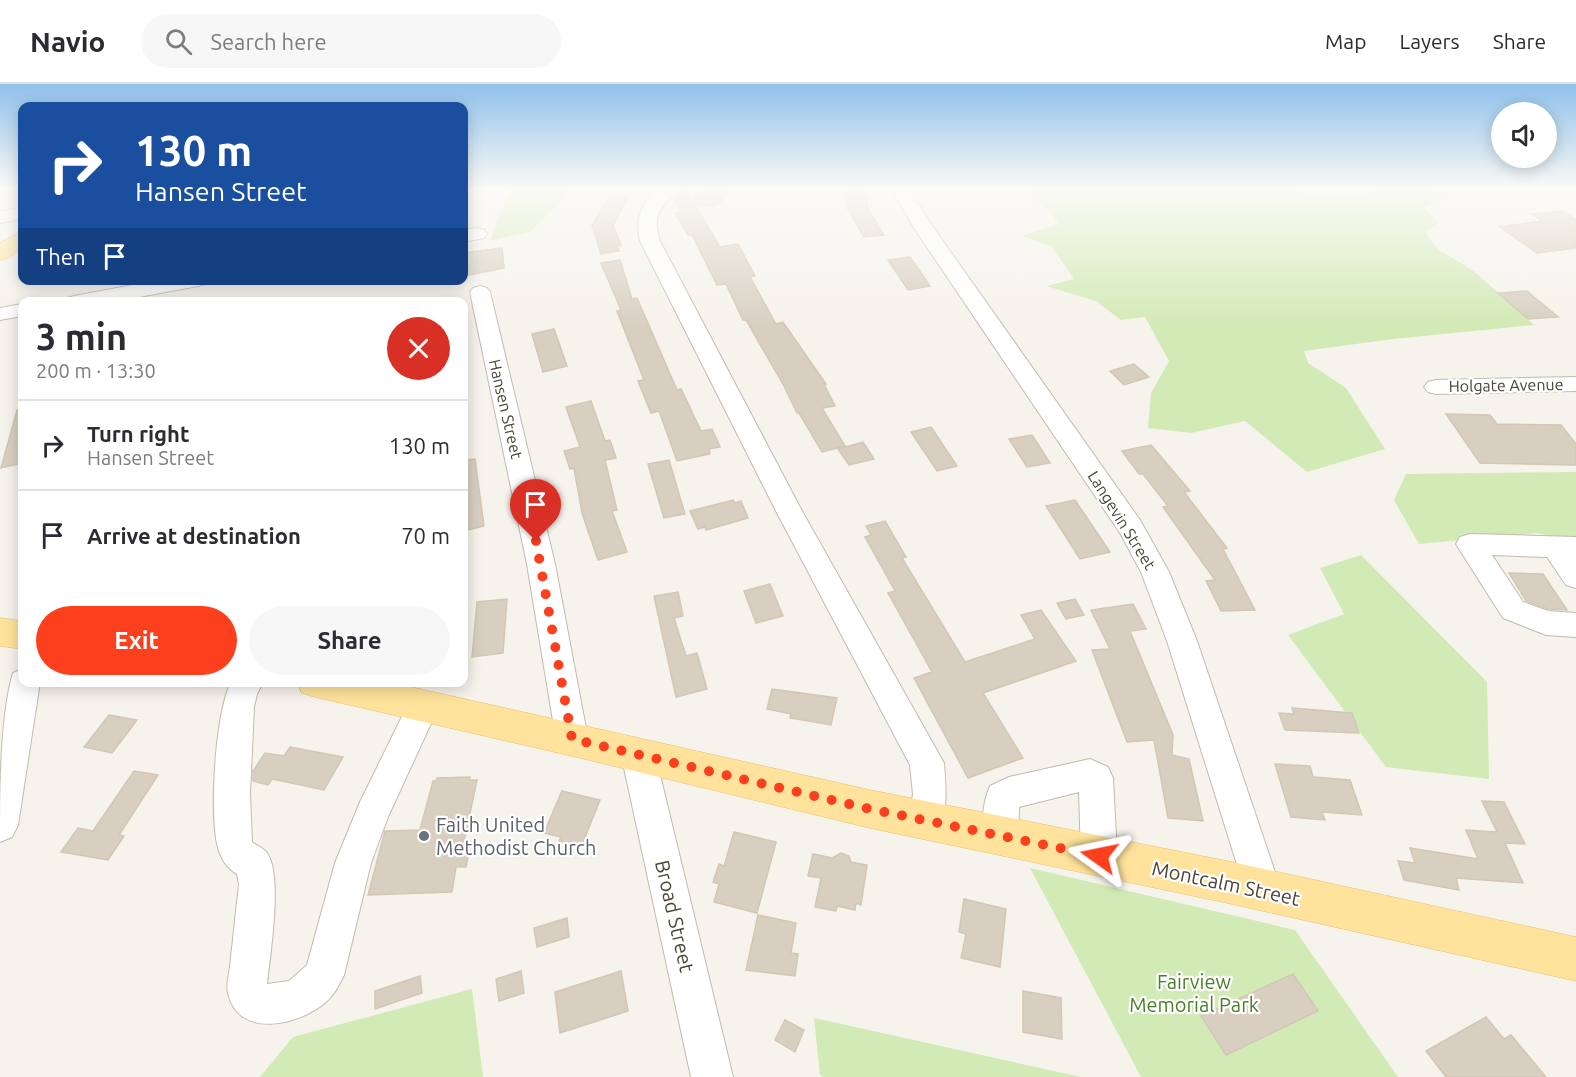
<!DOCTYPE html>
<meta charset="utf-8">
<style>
:root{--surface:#fff;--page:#f7f7f7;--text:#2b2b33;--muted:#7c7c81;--line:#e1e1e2;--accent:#fc3f1d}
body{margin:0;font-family:Ubuntu,sans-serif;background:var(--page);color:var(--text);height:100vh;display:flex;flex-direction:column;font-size:22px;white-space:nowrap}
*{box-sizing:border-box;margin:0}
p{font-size:20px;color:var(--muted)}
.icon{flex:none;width:33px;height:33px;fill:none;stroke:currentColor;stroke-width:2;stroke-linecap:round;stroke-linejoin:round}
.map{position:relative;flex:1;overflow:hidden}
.side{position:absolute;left:18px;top:213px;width:450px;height:390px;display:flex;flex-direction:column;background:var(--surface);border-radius:12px;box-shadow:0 3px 15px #0003}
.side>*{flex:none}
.banner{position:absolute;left:18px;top:18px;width:450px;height:183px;border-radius:12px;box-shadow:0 3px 15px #0003;background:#1a4fa0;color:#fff;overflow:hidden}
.controls{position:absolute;left:1491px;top:18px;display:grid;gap:12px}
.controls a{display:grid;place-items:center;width:66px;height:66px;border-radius:50%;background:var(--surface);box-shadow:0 3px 15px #0003;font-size:30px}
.pin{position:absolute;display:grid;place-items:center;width:51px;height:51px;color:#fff;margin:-62px -26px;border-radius:50% 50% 50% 0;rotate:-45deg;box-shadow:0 0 6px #0007}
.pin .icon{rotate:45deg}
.me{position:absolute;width:66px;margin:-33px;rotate:282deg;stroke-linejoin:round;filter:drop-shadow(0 0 4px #0008)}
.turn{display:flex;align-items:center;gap:21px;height:126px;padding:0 18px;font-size:27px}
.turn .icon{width:78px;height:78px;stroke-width:2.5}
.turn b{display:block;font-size:42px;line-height:51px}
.then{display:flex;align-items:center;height:57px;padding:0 18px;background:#0003;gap:12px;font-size:22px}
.round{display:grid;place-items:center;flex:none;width:63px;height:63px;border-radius:32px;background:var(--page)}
.headline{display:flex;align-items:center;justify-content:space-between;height:102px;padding:0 18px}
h1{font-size:36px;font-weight:600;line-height:45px}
.action{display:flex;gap:12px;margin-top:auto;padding:12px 18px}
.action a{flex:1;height:69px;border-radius:36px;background:var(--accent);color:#fff;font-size:24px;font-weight:600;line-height:69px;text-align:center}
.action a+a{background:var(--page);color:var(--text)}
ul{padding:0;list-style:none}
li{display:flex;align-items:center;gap:18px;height:90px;padding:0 18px;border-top:2px solid var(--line)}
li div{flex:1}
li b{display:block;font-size:22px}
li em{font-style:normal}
header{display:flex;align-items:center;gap:36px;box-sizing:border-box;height:84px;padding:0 30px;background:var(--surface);border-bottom:2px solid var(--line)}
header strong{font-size:28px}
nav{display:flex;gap:33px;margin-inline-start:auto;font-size:21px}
.search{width:420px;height:54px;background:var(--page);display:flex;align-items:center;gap:15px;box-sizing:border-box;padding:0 21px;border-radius:33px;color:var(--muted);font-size:22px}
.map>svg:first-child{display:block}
.green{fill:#d2eab5}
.building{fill:#d8cfc1;stroke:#d3c7b4;stroke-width:1.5}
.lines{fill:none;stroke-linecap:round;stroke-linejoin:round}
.minor-casing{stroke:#c2bbae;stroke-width:2}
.major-casing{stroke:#e6c16a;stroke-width:1}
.minor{fill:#fff;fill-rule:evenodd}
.major{fill:#ffe39c;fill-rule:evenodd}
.route{stroke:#fc3f1d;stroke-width:10;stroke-dasharray:0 18}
.worship-dot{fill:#6b7280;stroke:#fff;stroke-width:2}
.labels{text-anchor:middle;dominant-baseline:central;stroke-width:4.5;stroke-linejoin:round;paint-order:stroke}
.street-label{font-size:16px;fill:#4b4439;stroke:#fff}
.near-worship-label{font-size:20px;fill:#5b616d;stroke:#fff;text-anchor:start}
.near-street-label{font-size:20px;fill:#4b4439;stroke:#fff}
.near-park-label{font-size:20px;fill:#4a7f2a;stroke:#fff}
</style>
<header>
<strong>Navio</strong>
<div class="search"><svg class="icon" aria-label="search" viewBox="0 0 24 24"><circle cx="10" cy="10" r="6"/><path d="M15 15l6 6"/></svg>Search here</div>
<nav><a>Map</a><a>Layers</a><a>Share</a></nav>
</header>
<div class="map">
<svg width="1576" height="993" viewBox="0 0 1576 993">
<rect width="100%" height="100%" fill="#f6f3ec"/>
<g class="green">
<polygon points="514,104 571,104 561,118 530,148 491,156 501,125"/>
<polygon points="1023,104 1292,104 1301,108 1361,112 1379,104 1427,104 1453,108 1424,124 1439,138 1425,149 1438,165 1475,188 1534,241 1393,255 1304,267 1308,279 1346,304 1385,365 1307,388 1245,337 1191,349 1148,344 1151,309 1169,277 1145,233 1121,236 1096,217 1046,202 1074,195 1051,162 1022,152 1059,140 1053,132"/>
<polygon points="1576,388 1576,456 1536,449 1419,460 1394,416 1406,390"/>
<polygon points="1361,471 1487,598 1489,695 1386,683 1288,551 1344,530 1320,484"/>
<polygon points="1030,784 1295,846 1398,993 1141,993"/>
<polygon points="472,905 483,993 260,993 293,953"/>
<polygon points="814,934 1081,993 824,993 820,991"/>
</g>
<g class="building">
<polygon points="680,104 685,104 692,116 706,104 734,104 716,122 695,121 720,163 738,160 755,192 750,193 776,240 783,238 826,300 824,300 835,322 822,324 845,362 822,368 799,329 797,329 784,302 746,236 743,236 726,200 717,201 692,151 688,151 676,130 681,127 674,113"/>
<polygon points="845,104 862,104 863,110 866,110 868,125 884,151 864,153 847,124"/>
<polygon points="610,111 629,113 613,141 621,161 617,162 619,167 601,170 592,141"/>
<polygon points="1563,127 1576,136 1576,164 1537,169 1500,143 1542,137 1532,130"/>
<polygon points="502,164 504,184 464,192 464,169"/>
<polygon points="910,173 930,202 908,206 888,176"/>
<polygon points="620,176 632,215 637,214 677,306 681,305 701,347 712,345 720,363 709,365 710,370 677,377 659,327 651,329 638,297 644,296 617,227 621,226 601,179"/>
<polygon points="1527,207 1558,233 1528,235 1498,209"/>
<polygon points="554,245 567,282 543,288 532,250"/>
<polygon points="1134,280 1149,293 1124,301 1110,287"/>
<polygon points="591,317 605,357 610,356 616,374 605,376 617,426 612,427 627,468 598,476 582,429 574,384 570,385 564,367 580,363 566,323"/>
<polygon points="17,326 22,327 22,379 1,384"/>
<polygon points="1446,330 1490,331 1497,340 1561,341 1576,360 1576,381 1480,379"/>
<polygon points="931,343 957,382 937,387 911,348"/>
<polygon points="1032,351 1050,379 1027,383 1009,355"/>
<polygon points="863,358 874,375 849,381 838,365"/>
<polygon points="1151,361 1190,407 1184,408 1227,464 1223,465 1255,526 1221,527 1206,497 1215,496 1163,423 1168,422 1143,390 1139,390 1122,367"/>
<polygon points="475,375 484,442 464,447 464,376"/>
<polygon points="669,376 685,430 664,434 648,380"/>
<polygon points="733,416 735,419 741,417 748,434 706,446 705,443 698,445 690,427"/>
<polygon points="1075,416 1110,468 1080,475 1046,422"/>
<polygon points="885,437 906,473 902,474 965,578 1035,555 1021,531 1041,526 1076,577 983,609 1023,674 968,694 914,594 932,588 888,509 895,507 865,453 871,451 866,442"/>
<polygon points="1509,489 1543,490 1567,526 1548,525 1526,517"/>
<polygon points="770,500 783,532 756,539 744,507"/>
<polygon points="678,508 683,532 674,534 686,572 697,569 707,605 676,613 654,512"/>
<polygon points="507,515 503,569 472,573 477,518"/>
<polygon points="1075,515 1084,531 1066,535 1057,519"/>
<polygon points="1133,520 1146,545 1130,547 1173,651 1172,671 1189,675 1203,737 1168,734 1154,656 1127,658 1092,566 1110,565 1091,526"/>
<polygon points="772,605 837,614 831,641 790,634 791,630 767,625"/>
<polygon points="1292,624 1352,629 1359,649 1285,646 1279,629 1294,630"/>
<polygon points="109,631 137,636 112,669 84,663"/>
<polygon points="290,663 343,673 324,706 272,695 268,701 253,697 253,687 265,669 284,672"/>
<polygon points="1275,680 1310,682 1313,693 1350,696 1362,731 1322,728 1325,736 1291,733"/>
<polygon points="134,687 158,691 119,751 124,752 108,776 61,768 78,744 93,747"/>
<polygon points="470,693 469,696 477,696 464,758 471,758 466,783 456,783 452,808 368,811 385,747 420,746 433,697 436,697 437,694"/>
<polygon points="562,707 600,716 581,763 559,757 561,753 544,749"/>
<polygon points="1482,717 1504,718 1525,760 1505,759 1523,799 1456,794 1459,806 1404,796 1398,777 1415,779 1410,764 1478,775 1466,746 1497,748"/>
<polygon points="734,748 776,758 757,829 714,818 719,800 713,798 719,780 724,782"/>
<polygon points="841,769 849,772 851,778 867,781 861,821 856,819 855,826 837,822 836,827 815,823 821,794 808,792 813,770 832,774"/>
<polygon points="964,815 1006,825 1000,883 961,874 966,850 959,848"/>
<polygon points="758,831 796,839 791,869 798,870 795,892 746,886"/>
<polygon points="567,834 569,853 537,863 534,844"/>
<polygon points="521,887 524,909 499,917 496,895"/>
<polygon points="621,887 628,927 560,949 555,908"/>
<polygon points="1293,890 1318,927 1226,971 1201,932"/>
<polygon points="420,892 422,909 375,925 375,907"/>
<polygon points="1023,907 1061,914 1062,955 1023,948"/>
<polygon points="1486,933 1504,955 1511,951 1546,993 1446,993 1426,967"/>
<polygon points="785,936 804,946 795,968 775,956"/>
</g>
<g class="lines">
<defs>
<g id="minor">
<path d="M 658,104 L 678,104 C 662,126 651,127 660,157 L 802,427 L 944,679 C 946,703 948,726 938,749 L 926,754 L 914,749 L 909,737 L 913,710 L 910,681 L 776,427 L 640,157 C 635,135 641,120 658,104 Z"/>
<polygon points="896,104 914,104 914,113 933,143 1140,436 1169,488 1197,557 1281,806 1276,819 1263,824 1250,819 1245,806 1167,557 1141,488 1120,449 914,144 896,113"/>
<polygon points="22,124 22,135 0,139 0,127"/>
<polygon points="477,144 484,146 487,150 484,154 464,158 464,146"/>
<polygon points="160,196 208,196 205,200 198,202 112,218 64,218 67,214 74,212"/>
<polygon points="480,202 487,204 490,208 555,480 588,655 584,665 572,670 560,665 556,655 527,480 470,208 473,204"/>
<polygon points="22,220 22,232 0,236 0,224"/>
<polygon points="1576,293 1576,307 1436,310 1428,308 1424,303 1428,298 1436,296"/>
<polygon points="1470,450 1576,453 1576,504 1566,501 1547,473 1492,471 1523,518 1548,527 1576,529 1576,553 1546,551 1503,534 1456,460 1460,453"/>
<path d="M 22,585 L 22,598 L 40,598 L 18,741 L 12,753 L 0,758 C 0,709 0,632 13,589 Z"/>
<path d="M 231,598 L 263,598 L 257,610 L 254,623 L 250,710 L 252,758 C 257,762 264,764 267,769 C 283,790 270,872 267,900 L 289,897 L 307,881 L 335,779 L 360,718 L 412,612 L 423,608 L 434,612 L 439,622 L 388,733 L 371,779 L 344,891 C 339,901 335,910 326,918 C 300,941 238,956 228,909 C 226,901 229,890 230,882 C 233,855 236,827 239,800 L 237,790 C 226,784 220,773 217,760 C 210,725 215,631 231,598 Z"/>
<polygon points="638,655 650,659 655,670 733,993 691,993 621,670 626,659"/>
<path d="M 1090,675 L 1108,683 L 1113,694 L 1117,772 L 1112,784 L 1099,790 L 1086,784 L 1081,772 L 1079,708 L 1019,723 L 1018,752 L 1012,764 L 1000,769 L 988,764 C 980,745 982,720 990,702 L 1009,693 Z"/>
</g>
<g id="major">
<polygon points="22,148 22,165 8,174 0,176 0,159"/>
<polygon points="0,534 22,537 22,565 0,562"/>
<polygon points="297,598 389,598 870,706 1232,778 1576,853 1576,897 1232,820 870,744 572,672 315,613 302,609"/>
</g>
</defs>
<use href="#minor" class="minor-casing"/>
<use href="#major" class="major-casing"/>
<use href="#minor" class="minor"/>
<use href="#major" class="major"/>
</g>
<linearGradient id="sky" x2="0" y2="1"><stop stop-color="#8fc1ec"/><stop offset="0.43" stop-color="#fbfaf6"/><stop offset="1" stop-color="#fbfaf6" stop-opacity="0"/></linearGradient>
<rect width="1576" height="243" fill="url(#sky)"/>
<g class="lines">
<polyline class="route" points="536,457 572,655 870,725 1099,772"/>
</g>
<circle class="worship-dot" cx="424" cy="752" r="6"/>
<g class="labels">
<g class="street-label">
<text transform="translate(1506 301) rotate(-1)">Holgate Avenue</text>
<text transform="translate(506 325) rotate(77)">Hansen Street</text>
<text transform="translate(1122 436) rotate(58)">Langevin Street</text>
</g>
<g class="near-worship-label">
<text x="436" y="740">Faith United<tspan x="436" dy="23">Methodist Church</tspan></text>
</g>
<g class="near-street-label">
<text transform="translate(1226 799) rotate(12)">Montcalm Street</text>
<text transform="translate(675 832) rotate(77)">Broad Street</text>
</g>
<g class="near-park-label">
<text x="1194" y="897">Fairview<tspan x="1194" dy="23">Memorial Park</tspan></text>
</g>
</g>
</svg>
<div class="controls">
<a><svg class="icon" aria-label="sound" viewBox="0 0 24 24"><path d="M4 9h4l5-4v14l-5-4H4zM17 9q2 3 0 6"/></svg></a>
</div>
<div class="pin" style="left:536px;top:457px;background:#d93025"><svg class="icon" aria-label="arrive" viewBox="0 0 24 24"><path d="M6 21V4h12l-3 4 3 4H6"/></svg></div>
<svg class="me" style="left:1099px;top:772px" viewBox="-20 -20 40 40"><path d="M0-17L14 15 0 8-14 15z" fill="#fc3f1d" stroke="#fff" stroke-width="4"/></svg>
<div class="banner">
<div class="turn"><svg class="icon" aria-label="right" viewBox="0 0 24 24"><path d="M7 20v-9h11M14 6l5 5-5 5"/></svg><div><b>130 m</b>Hansen Street</div></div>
<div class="then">Then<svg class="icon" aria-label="arrive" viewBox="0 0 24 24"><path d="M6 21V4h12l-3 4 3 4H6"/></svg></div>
</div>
<section class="side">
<div class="headline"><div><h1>3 min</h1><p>200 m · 13:30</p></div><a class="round" style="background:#d93025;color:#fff"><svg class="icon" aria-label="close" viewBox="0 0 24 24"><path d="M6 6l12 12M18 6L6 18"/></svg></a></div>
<ul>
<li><svg class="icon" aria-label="right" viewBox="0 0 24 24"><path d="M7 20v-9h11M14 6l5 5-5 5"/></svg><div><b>Turn right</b><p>Hansen Street</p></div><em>130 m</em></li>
<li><svg class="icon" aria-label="arrive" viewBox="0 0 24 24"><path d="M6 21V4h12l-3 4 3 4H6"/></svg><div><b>Arrive at destination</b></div><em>70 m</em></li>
</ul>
<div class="action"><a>Exit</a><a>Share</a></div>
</section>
</div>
